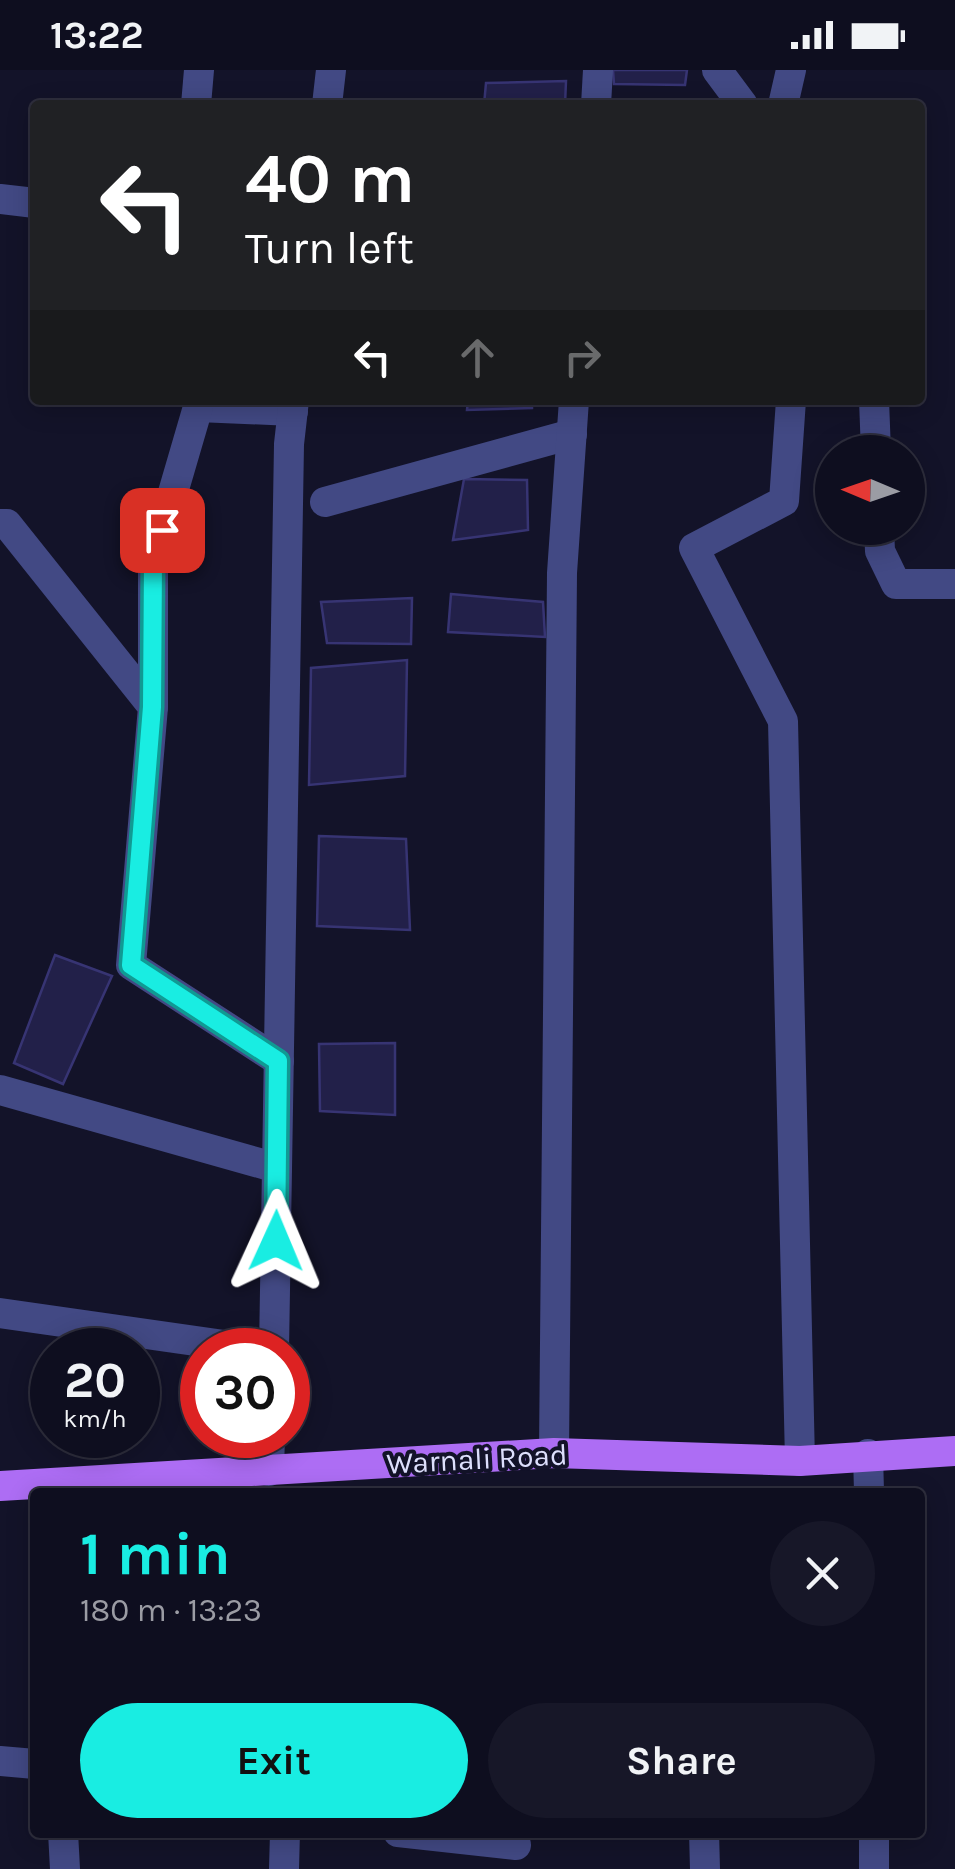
<!DOCTYPE html>
<meta charset="utf-8">
<style>
:root{--surface:#0e0e1f;--page:#171728;--text:#f1f3f6;--muted:#9b9ca4;--line:#2e2e3d;--accent:#19ede2}
body{margin:0;font-family:Karla,sans-serif;background:var(--page);color:var(--text);height:100vh;display:flex;flex-direction:column;font-size:38px;white-space:nowrap}
*{box-sizing:border-box;margin:0}
p{font-size:32px;color:var(--muted)}
.icon{flex:none;width:55px;height:55px;fill:none;stroke:currentColor;stroke-width:2;stroke-linecap:round;stroke-linejoin:round}
.map{position:relative;flex:1;overflow:hidden}
.side{position:absolute;left:30px;top:1418px;width:895px;height:350px;display:flex;flex-direction:column;background:var(--surface);border-radius:10px;box-shadow:0 5px 25px #0003,0 0 0 2px var(--line)}
.side>*{flex:none}
.banner{position:absolute;left:30px;top:30px;width:895px;height:305px;border-radius:10px;box-shadow:0 5px 25px #0003,0 0 0 2px var(--line);background:#202124;color:#fff;overflow:hidden}
.needle{width:65px;rotate:272deg}
.buttons{position:absolute;left:815px;top:365px;display:grid;gap:20px}
.buttons a{display:grid;place-items:center;width:110px;height:110px;border-radius:50%;background:var(--surface);box-shadow:0 5px 25px #0003,0 0 0 2px var(--line);font-size:50px}
.speed{position:absolute;left:30px;top:1258px;display:flex;gap:20px;font-size:50px;font-weight:700;text-align:center}
.speed>*{display:grid;place-content:center;width:130px;height:130px;border-radius:50%;background:var(--surface);box-shadow:0 5px 25px #0003,0 0 0 2px var(--line);line-height:1}
.speed small{font-size:25px;font-weight:400}
.speed .limit{border:15px solid #d22;background:#fff;color:#111}
.pin{position:absolute;display:grid;place-items:center;width:85px;height:85px;color:#fff;margin:-42px;border-radius:20px;box-shadow:0 5px 15px #0006}
.me{position:absolute;width:110px;margin:-55px;rotate:1deg;stroke-linejoin:round;filter:drop-shadow(0 0 8px #0008)}
.turn{display:flex;align-items:center;gap:35px;height:210px;padding:0 50px;font-size:45px}
.turn .icon{width:130px;height:130px;stroke-width:2.5}
.turn b{display:block;font-size:70px;line-height:85px}
.lanes{display:flex;align-items:center;height:95px;padding:0 50px;background:#0003;justify-content:center;gap:50px;direction:ltr}
.lanes .off{opacity:.35}
.round{display:grid;place-items:center;flex:none;width:105px;height:105px;border-radius:52px;background:var(--page)}
.headline{display:flex;align-items:center;justify-content:space-between;height:170px;padding:0 50px}
h1{font-size:60px;font-weight:700;line-height:75px;color:var(--accent)}
.button{display:flex;gap:20px;margin-top:auto;padding:20px 50px}
.button a{flex:1;height:115px;border-radius:60px;background:var(--accent);color:#111;font-size:40px;font-weight:700;line-height:115px;text-align:center}
.button a+a{background:var(--page);color:var(--text)}
.status{display:flex;justify-content:space-between;align-items:center;height:70px;padding:0 50px;background:var(--surface);direction:ltr}
.status svg{height:28px;fill:currentColor}
.map>svg:first-child{display:block}
.building{fill:#222049;stroke:#373473;stroke-width:2.5}
.lines{fill:none;stroke-linecap:round;stroke-linejoin:round}
.minor{stroke:#424984;stroke-width:30}
.major{stroke:#ad6df4;stroke-width:30}
.route-casing{stroke:#109a93;stroke-width:25}
.route{stroke:#19ede2;stroke-width:18}
.labels{text-anchor:middle;dominant-baseline:central;stroke-width:8;stroke-linejoin:round;paint-order:stroke}
.street-label{font-size:30px;fill:#dddffc;stroke:#131329}
</style>
<div class="status"><b>13:22</b><svg viewBox="0 0 49 12"><path d="M0 12V9h3v3zM5 12V6h3v6zM10 12V3h3v9zM15 12V0h3v12zM26 1h20v11H26zM47 4h2v5h-2z"/></svg></div>
<div class="map">
<svg width="955" height="1799" viewBox="0 0 955 1799">
<rect width="100%" height="100%" fill="#131329"/>
<g class="building">
<polygon points="613,0 687,0 685,15 614,14"/>
<polygon points="566,11 565,35 484,35 486,13"/>
<polygon points="468,330 532,330 532,338 467,340"/>
<polygon points="464,409 527,410 528,460 453,470"/>
<polygon points="451,524 543,532 545,567 448,562"/>
<polygon points="412,528 411,574 327,573 321,532"/>
<polygon points="407,590 405,706 309,715 311,598"/>
<polygon points="319,766 406,769 410,860 317,856"/>
<polygon points="55,885 112,906 63,1014 14,993"/>
<polygon points="395,973 395,1045 320,1041 319,974"/>
</g>
<g class="lines">
<g class="minor">
<polyline points="717,0 743,35"/>
<polyline points="196,35 199,0"/>
<polyline points="327,35 331,0"/>
<polyline points="596,35 598,0"/>
<polyline points="783,35 791,0"/>
<polyline points="0,129 35,133"/>
<polyline points="198,330 198,337 293,341"/>
<polyline points="791,330 784,431 694,478 783,651 800,1391"/>
<polyline points="874,330 876,382"/>
<polyline points="325,432 572,364"/>
<polyline points="0,454 7,454 153,637 131,895 279,991"/>
<polyline points="879,458 880,481 896,514 955,514"/>
<polyline points="153,637 153,491 198,337"/>
<polyline points="0,1020 277,1098"/>
<polyline points="0,1243 258,1280"/>
<polyline points="274,1280 289,374 294,330"/>
<polyline points="554,1383 562,503 574,330"/>
<polyline points="868,1384 869,1422"/>
<polyline points="269,1401 270,1365"/>
<polyline points="0,1691 35,1694"/>
<polyline points="63,1762 65,1799"/>
<polyline points="398,1762 516,1775"/>
<polyline points="704,1762 705,1799"/>
<polyline points="874,1762 874,1799"/>
<polyline points="284,1799 285,1762"/>
</g>
<polyline class="major" points="0,1416 554,1383 800,1391 955,1381"/>
</g>
<g class="lines">
<defs>
<polyline id="route" points="162,460 153,491 152,637 131,895 278,991 276,1171"/>
</defs>
<use href="#route" class="route-casing"/>
<use href="#route" class="route"/>
</g>
<g class="labels">
<g class="street-label">
<text transform="translate(477 1389) rotate(-3)">Warnali Road</text>
</g>
</g>
</svg>
<div class="buttons">
<a><svg class="needle" viewBox="-14 -14 28 28"><path d="M0-13l5 13h-10z" fill="#e53935"/><path d="M0 13l5-13h-10z" fill="#9b9ca4"/></svg></a>
</div>
<div class="speed"><div>20<small>km/h</small></div><div class="limit">30</div></div>
<div class="pin" style="left:162px;top:460px;background:#d93025"><svg class="icon" aria-label="arrive" viewBox="0 0 24 24"><path d="M6 21V4h12l-3 4 3 4H6"/></svg></div>
<svg class="me" style="left:276px;top:1171px" viewBox="-20 -20 40 40"><path d="M0-17L14 15 0 8-14 15z" fill="#19ede2" stroke="#fff" stroke-width="4"/></svg>
<div class="banner">
<div class="turn"><svg class="icon" aria-label="left" viewBox="0 0 24 24"><path d="M17 20v-9H6M10 6l-5 5 5 5"/></svg><div><b>40 m</b>Turn left</div></div>
<div class="lanes"><svg class="icon" aria-label="left" viewBox="0 0 24 24"><path d="M17 20v-9H6M10 6l-5 5 5 5"/></svg><svg class="icon off" aria-label="ahead" viewBox="0 0 24 24"><path d="M12 20V5M6 11l6-6 6 6"/></svg><svg class="icon off" aria-label="right" viewBox="0 0 24 24"><path d="M7 20v-9h11M14 6l5 5-5 5"/></svg></div>
</div>
<section class="side">
<div class="headline"><div><h1>1 min</h1><p>180 m · 13:23</p></div><a class="round"><svg class="icon" aria-label="close" viewBox="0 0 24 24"><path d="M6 6l12 12M18 6L6 18"/></svg></a></div>
<div class="button"><a>Exit</a><a>Share</a></div>
</section>
</div>
